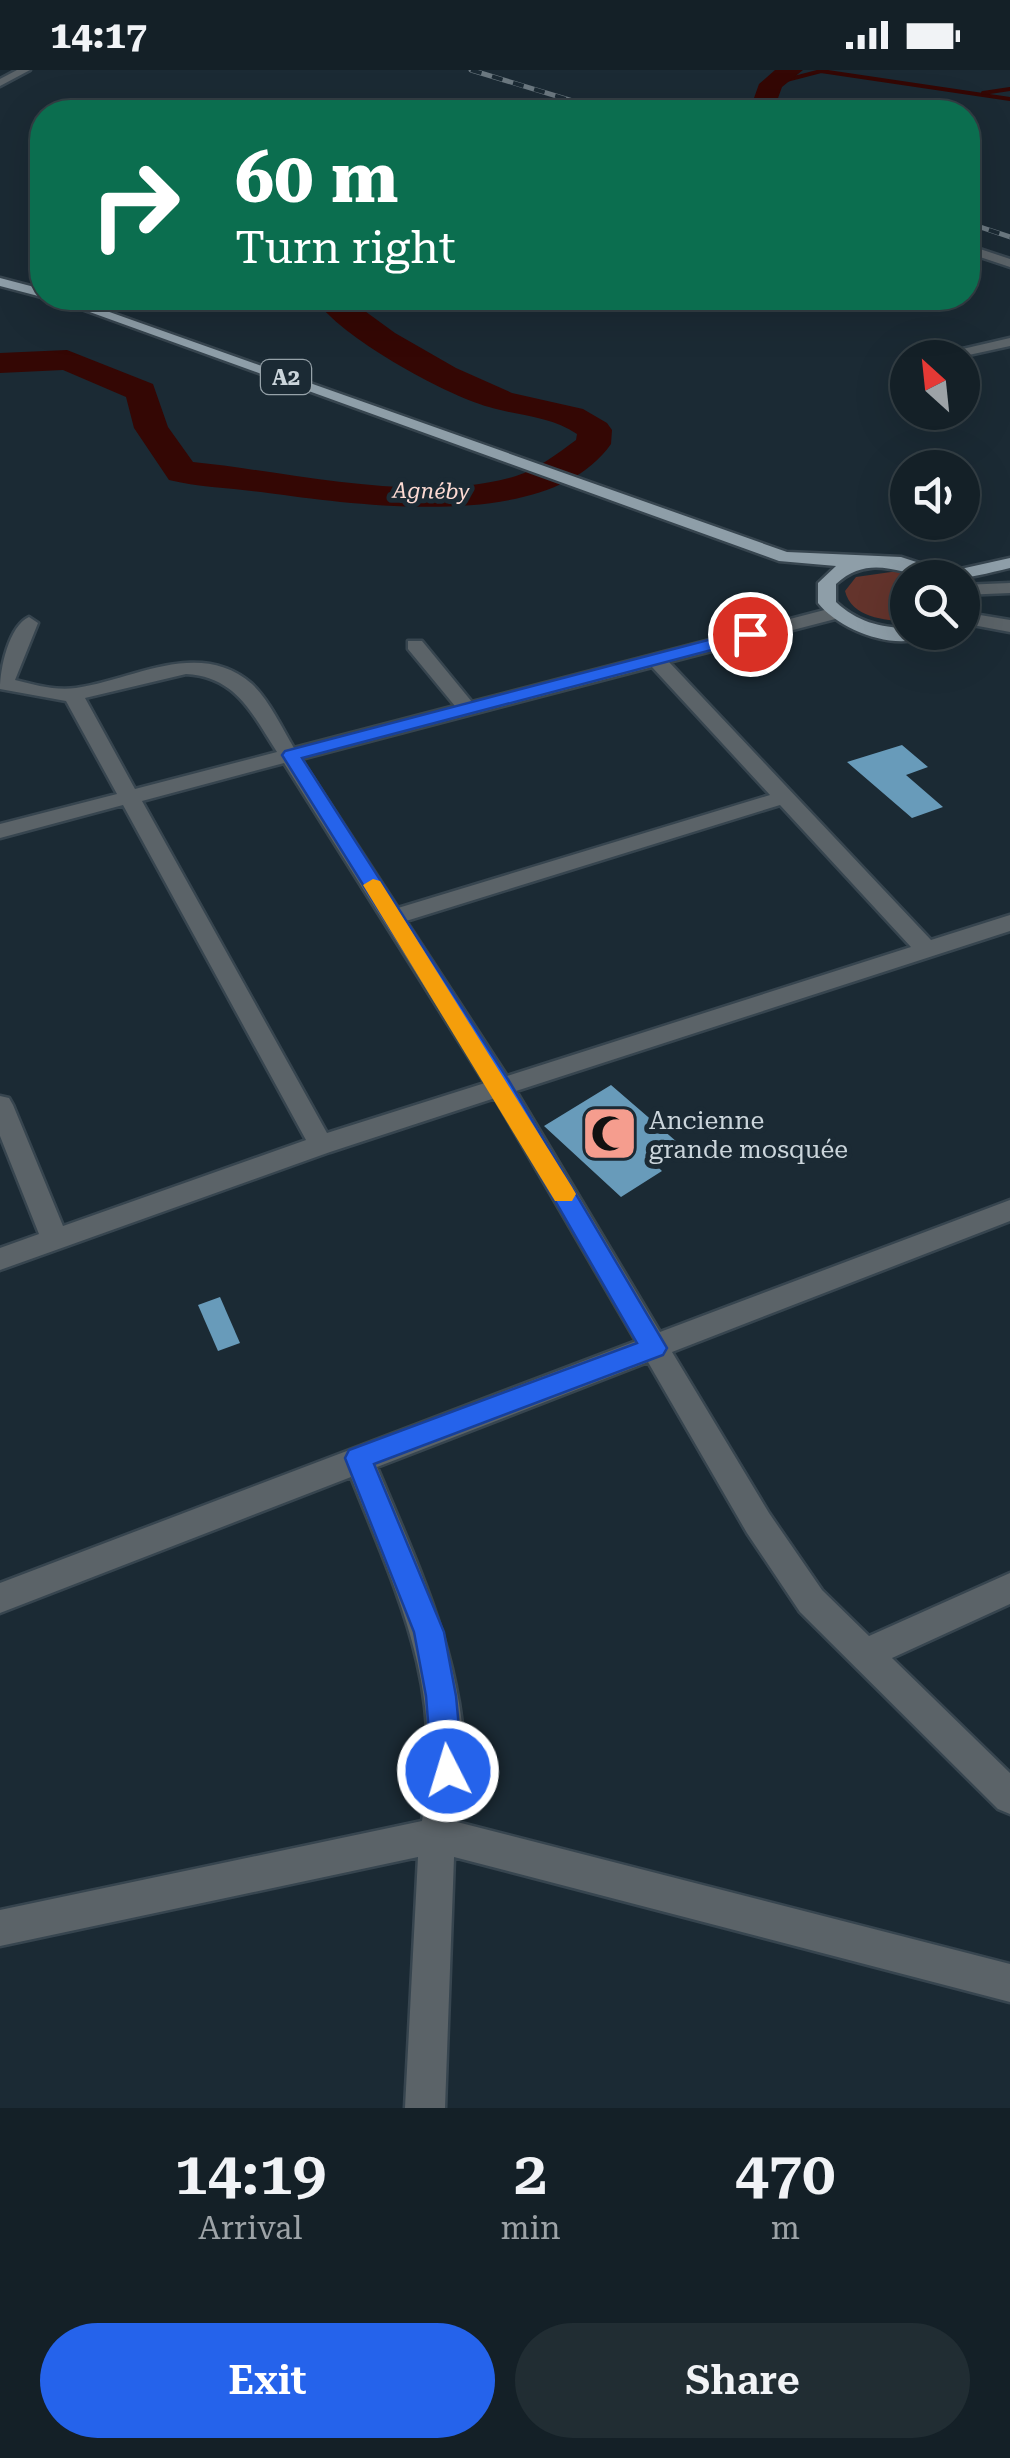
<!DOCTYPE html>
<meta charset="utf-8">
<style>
:root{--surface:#142027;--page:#212d33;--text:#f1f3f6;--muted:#9da3a7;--line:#333e44;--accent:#2563eb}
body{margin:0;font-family:"Roboto Serif",serif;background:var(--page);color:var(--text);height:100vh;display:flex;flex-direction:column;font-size:38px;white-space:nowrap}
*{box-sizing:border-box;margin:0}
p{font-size:32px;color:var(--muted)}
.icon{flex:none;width:55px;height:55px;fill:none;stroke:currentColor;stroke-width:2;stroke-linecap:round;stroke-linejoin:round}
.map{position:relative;height:2038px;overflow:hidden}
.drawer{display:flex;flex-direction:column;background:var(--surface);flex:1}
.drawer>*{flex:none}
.banner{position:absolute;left:30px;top:30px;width:950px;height:210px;border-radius:40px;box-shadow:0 10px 40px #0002,0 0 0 2px var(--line);background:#0b6e4f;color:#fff;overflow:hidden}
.needle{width:65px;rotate:333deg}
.controls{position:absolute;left:890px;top:270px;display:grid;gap:20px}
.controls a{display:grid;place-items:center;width:90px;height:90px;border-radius:50%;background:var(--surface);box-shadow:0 10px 40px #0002,0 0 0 2px var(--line);font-size:50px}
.pin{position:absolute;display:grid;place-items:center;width:85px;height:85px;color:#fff;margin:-42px;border:5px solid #fff;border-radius:50%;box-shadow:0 2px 10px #0007}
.me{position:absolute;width:110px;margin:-55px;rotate:355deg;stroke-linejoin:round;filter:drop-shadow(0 0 8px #0008)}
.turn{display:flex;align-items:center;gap:35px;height:210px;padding:0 40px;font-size:45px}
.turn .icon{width:130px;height:130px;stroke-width:2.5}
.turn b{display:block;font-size:70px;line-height:85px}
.eta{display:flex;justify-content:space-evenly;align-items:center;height:170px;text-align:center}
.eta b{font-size:60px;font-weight:600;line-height:70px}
.cta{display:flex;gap:20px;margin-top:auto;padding:20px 40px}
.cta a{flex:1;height:115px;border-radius:60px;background:var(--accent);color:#fff;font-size:40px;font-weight:600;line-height:115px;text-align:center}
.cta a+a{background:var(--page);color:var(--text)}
.status{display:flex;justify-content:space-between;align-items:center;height:70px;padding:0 50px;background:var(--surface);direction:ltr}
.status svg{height:28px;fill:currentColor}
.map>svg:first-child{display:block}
.green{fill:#64342c}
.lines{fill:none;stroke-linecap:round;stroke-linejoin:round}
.stream{stroke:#340704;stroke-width:4}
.river{fill:#340704;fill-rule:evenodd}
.building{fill:#689bba}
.minor-casing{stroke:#37454f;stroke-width:5}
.major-casing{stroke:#37454f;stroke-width:5}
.minor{fill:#5b6368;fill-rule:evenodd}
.major{fill:#8e9ea8;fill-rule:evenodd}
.rail-casing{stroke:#6b7880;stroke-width:5}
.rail{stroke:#1b2a34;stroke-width:4;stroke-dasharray:11;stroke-linecap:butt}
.route{fill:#2563eb;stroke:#184099;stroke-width:2.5}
.slow{fill:#f59e0b}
.labels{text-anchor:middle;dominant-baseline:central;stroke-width:10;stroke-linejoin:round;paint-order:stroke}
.shield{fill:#1b2a34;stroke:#96a2a9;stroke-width:2.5}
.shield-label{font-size:22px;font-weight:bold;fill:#cbd5db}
.far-water-label{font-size:22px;font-style:italic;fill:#fddad3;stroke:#1b2a34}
.poi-label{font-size:25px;fill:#cbd5db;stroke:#1b2a34;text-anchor:start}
</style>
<div class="status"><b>14:17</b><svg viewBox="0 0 49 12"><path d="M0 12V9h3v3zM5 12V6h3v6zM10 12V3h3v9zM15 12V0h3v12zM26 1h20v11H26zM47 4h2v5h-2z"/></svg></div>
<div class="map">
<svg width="1010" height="2038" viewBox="0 0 1010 2038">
<rect width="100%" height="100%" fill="#1b2a34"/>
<path class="green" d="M 898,501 L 920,507 L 908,508 L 907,551 C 885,551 851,547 845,521 L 856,507 Z"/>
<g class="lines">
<g class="stream">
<polyline points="771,14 821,1 1010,29"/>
<polyline points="983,23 1010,19"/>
</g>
<g class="river">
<polygon points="775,0 803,0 782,17 773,42 749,42 759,14"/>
<path d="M 314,228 L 347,228 L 395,263 L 456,298 L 512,323 L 583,339 L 607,353 L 612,360 L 611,374 C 549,463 359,435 268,423 C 235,418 201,418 169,410 L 134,358 L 126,327 L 63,300 L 0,303 L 0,283 L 67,280 L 153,314 L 168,357 L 193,392 C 293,402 419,435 516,406 C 538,399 558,383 576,370 L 577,364 C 551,346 518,346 489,337 C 443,324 340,267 314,228 Z"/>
</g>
</g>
<g class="building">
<polygon points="902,675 928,697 906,705 943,737 912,748 847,692"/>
<polygon points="611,1015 677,1072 650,1089 662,1101 621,1127 544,1056"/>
<polygon points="220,1227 240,1273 218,1281 198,1235"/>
</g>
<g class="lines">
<defs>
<g id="minor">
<polygon points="17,0 30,0 0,16 0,9"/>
<polygon points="968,175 1010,189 1010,197 968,183"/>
<polygon points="1010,268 1010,276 955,288 928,287"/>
<polygon points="1010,513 1010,523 962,525 962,515"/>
<path d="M 836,537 L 845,543 L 843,547 L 669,592 L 931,870 L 1010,845 L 1010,861 L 516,1021 L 660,1262 L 1010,1130 L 1010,1151 L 672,1282 L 769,1443 L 822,1520 L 869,1566 L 1010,1503 L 1010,1534 L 892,1588 L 1010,1703 L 1010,1744 L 998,1739 L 800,1542 L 747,1463 L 648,1292 L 377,1397 C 418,1496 464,1589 465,1699 C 465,1716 460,1735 457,1752 L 1010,1894 L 1010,1932 L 454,1787 L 445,2038 L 405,2038 L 418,1787 L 0,1876 L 0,1840 L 422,1751 C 445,1619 398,1526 351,1407 L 0,1543 L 0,1513 L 636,1271 L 495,1028 L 330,1082 L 0,1200 L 0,1178 L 39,1164 L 0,1066 L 0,1026 L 9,1028 L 13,1035 L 63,1156 L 306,1070 L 123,735 L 0,768 L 0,754 L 117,724 L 66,631 L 0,619 C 0,598 9,556 29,547 L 38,553 L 15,610 C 35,615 56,621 76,618 C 133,610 199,568 252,614 C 269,630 282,658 294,678 L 455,636 L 408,579 L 408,571 L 422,571 L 472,632 ZM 652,597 L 770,725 L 398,838 L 301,689 ZM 186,604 C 237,607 252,644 277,682 L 135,719 L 85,628 ZM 284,693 L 485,1013 L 327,1063 L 142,731 ZM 780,735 L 911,877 L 507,1006 L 406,851 Z"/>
<polygon points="962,542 1010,550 1010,562 962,553"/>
</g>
<g id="major">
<polygon points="0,208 42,219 42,227 0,216"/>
<path d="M 51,228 L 70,228 L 787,482 L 901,487 L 947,502 L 1010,488 L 1010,498 C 983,504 959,512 933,508 C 896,502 868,485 836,514 L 836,532 C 856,551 880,558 908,558 L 908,562 L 934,562 C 902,585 840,561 818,533 L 818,513 L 836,496 L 779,491 Z"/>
<polygon points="962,520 971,525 971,541 962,546"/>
</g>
</defs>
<use href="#minor" class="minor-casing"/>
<use href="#major" class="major-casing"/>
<use href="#minor" class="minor"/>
<use href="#major" class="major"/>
<defs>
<g id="rail">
<polyline points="471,0 609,42"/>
<polyline points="968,153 1010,167"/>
</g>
</defs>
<use href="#rail" class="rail-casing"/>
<use href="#rail" class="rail"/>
</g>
<polygon class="route" points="750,559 759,564 757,568 302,688 509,1011 667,1278 663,1285 374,1394 444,1562 456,1626 463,1701 459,1712 448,1716 437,1712 432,1701 426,1626 414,1562 345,1388 349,1380 637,1273 493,1023 282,685 285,681"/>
<polygon class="slow" points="373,809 380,811 572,1117 576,1124 572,1131 555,1131 363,815"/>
<defs>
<symbol id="mosque-square" viewBox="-11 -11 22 22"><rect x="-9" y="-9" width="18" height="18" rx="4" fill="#f59d8e" stroke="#1b2a34"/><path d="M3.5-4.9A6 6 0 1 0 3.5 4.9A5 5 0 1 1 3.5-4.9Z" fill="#111"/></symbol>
</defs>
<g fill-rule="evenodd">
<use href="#mosque-square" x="578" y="1032" width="63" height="63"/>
</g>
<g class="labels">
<rect class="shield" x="261" y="290" width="50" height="34" rx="8"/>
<g class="shield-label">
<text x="286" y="307">A2</text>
</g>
<g class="far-water-label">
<text transform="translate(431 421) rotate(1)">Agnéby</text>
</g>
<g class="poi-label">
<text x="649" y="1050">Ancienne<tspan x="649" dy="29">grande mosquée</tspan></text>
</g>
</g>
</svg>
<div class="controls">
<a><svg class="needle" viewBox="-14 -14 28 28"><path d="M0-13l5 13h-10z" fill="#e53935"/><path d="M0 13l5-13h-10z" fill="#9da3a7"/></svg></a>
<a><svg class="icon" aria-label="sound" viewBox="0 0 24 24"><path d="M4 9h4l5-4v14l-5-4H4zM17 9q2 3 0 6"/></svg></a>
<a><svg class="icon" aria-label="search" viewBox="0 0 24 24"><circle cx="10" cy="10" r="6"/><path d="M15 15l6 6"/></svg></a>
</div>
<div class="pin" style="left:750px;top:564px;background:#d93025"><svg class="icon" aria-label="arrive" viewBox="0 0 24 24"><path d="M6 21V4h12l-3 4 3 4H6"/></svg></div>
<svg class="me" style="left:448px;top:1701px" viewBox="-20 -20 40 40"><circle r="17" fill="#2563eb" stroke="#fff" stroke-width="3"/><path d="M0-11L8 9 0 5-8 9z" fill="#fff"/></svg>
<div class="banner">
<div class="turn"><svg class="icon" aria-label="right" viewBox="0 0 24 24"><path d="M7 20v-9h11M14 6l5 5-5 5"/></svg><div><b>60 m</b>Turn right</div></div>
</div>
</div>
<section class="drawer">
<div class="eta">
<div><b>14:19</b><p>Arrival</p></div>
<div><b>2</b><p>min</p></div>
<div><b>470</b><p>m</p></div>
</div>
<div class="cta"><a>Exit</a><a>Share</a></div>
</section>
